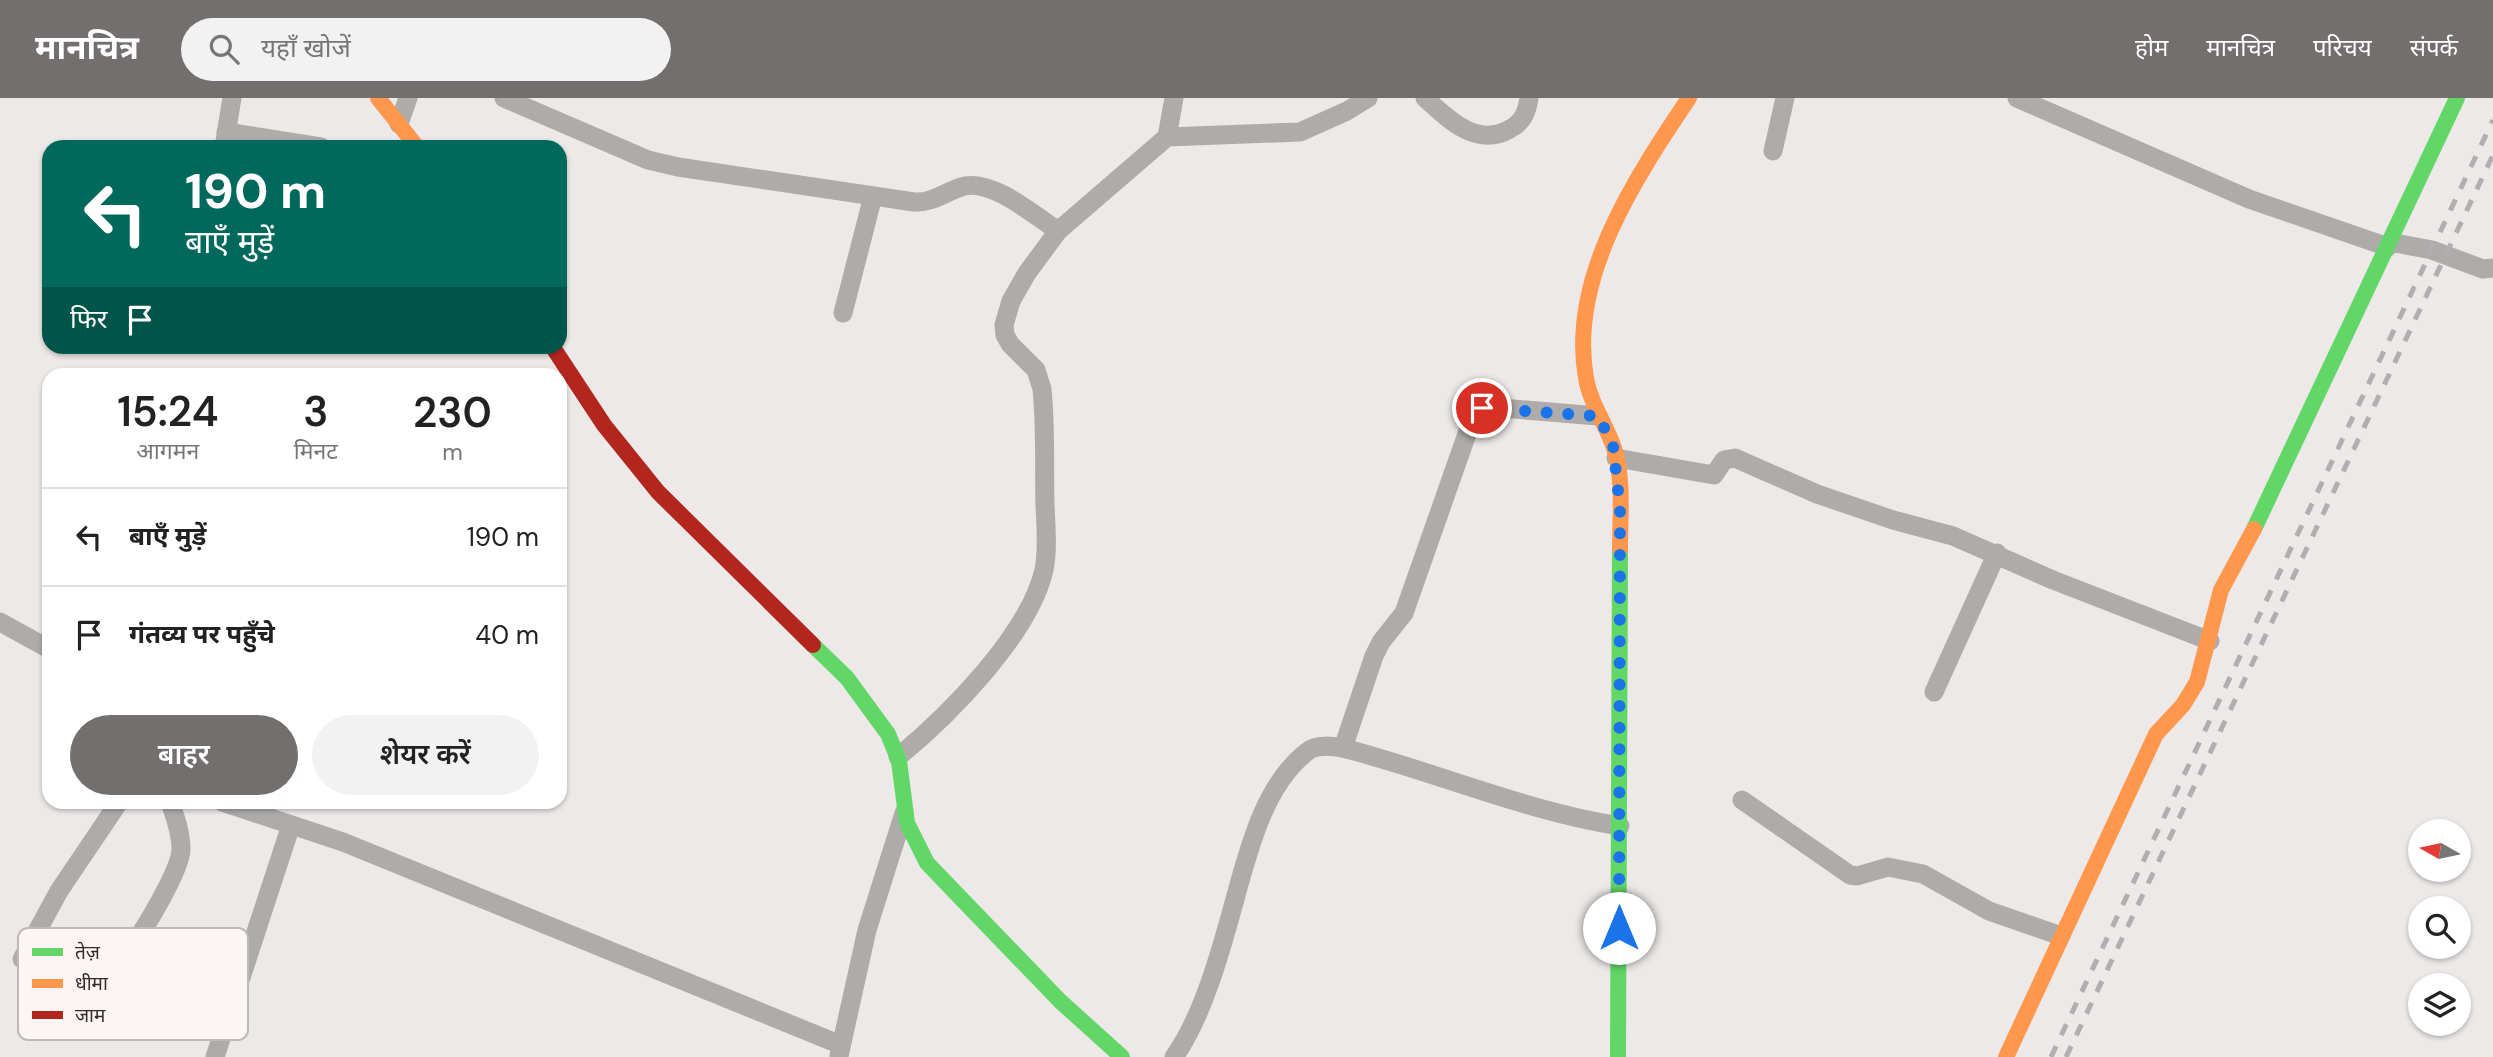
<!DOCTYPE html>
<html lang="hi">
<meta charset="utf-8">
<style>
:root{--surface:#fff;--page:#f2f2f2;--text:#222;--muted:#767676;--line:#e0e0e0;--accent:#726f6e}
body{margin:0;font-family:"DM Sans","Noto Sans Devanagari",sans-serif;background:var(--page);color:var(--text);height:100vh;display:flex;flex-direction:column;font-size:26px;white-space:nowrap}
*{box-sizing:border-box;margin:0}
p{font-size:23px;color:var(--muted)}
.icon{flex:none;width:38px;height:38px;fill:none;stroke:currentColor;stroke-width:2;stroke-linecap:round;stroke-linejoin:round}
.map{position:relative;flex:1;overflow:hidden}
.panel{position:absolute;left:42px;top:270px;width:525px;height:441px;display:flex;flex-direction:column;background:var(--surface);border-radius:21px;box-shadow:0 2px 5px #0004}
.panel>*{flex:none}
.hud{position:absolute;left:42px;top:42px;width:525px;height:214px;border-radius:21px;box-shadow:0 2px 5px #0004;background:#00695c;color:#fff;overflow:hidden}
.needle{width:46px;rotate:279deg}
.tools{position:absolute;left:2408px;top:721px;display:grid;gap:14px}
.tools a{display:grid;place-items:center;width:63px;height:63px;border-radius:50%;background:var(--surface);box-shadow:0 2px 5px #0004;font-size:35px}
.pin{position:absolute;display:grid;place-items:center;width:60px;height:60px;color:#fff;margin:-30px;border:4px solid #fff;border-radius:50%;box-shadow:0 2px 7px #0007}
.me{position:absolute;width:77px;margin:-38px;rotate:0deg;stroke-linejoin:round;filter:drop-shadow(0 0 5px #0008)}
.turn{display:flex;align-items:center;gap:24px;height:147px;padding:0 28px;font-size:32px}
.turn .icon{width:91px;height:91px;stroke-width:2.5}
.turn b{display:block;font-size:49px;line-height:60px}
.then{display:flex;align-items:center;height:66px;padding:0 28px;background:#0003;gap:14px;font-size:26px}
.eta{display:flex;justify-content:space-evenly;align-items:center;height:119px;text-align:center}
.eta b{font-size:42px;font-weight:600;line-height:49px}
.primary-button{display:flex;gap:14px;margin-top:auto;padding:14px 28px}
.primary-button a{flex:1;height:80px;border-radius:42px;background:var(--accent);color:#fff;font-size:28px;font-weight:600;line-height:80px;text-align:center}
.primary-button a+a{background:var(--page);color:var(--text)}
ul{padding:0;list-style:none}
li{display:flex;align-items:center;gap:21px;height:98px;padding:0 28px;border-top:2px solid var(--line)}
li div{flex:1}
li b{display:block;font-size:26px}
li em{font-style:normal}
header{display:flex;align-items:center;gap:42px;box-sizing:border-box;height:98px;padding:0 35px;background:var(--accent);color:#fff}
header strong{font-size:33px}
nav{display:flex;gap:38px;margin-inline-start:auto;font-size:24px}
.search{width:490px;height:63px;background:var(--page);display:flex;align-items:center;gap:18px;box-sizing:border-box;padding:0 24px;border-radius:38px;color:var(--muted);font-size:26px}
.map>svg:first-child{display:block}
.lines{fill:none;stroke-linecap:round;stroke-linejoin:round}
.street{stroke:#adacab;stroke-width:19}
.fast{stroke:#63d668;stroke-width:16}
.slow{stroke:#ff974d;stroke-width:16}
.jam{stroke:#b3261e;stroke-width:16}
.rail{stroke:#b0aeae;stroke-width:5;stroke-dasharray:12 12;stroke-linecap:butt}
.route{stroke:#1a73e8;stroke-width:12;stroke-dasharray:0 21.6}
.key{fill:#fcf5f4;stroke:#bfb9b8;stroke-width:2}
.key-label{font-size:19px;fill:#302d2c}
</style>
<header>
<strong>मानचित्र</strong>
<div class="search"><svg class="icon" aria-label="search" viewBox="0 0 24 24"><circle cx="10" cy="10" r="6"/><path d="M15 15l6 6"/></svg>यहाँ खोजें</div>
<nav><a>होम</a><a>मानचित्र</a><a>परिचय</a><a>संपर्क</a></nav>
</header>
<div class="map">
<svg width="2493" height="959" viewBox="0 0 2493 959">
<rect width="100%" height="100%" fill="#ede9e9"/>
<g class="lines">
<g class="street">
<path d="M 504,0 L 648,62 L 678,69 L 914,104 C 932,105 944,95 961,89 C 990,79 1034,117 1058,133"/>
<path d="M 1425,0 C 1449,22 1477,50 1510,31 C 1523,24 1527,14 1529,0"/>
<polyline points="2017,0 2249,101 2388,149"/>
<polyline points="399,26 408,0"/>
<polyline points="226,34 321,49"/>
<polyline points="1167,39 1174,0"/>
<polyline points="224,49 232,0"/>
<polyline points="1773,53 1785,0"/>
<polyline points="2390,144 2432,152 2483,171 2493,170"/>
<polyline points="843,215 873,98"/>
<polyline points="1616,360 1714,377 1724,362 1735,360 1817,396 1893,422 1953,438 2053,482 2210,543"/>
<polyline points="0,524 49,551"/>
<polyline points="1934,594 1997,455"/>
<polyline points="1343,650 1374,558 1381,544 1404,515 1474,316 1477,312 1489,309 1598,318"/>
<path d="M 898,659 C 948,618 1029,537 1044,472 C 1048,452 1046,429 1045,408 C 1044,369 1046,330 1042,291 L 1036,272 L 1010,246 L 1005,237 L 1004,227 L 1011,203 L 1027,175 L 1058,133 L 1167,39 L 1300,34 L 1347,13 L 1368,0"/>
<polyline points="1742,702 1850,777 1857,778 1888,769 1923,776 1989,813 2061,838"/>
<polyline points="222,704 343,744 841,947"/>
<polyline points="22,861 59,793 119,704"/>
<path d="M 36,931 C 45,930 59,930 68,926 C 95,913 181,782 181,751 C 181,735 175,718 170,704"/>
<polyline points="839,958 867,832 904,715"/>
<polyline points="215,959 291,727"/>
<path d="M 1174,959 C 1205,916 1224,841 1238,790 C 1251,743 1267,684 1308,653 C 1317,646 1332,648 1343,650 C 1436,674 1525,713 1620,728"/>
</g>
<g class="fast">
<polyline points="2254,431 2457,0"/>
<polyline points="813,547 847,580 888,636 899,663 907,725 927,765 1060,903 1122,959"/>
<polyline points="1618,959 1620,451"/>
</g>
<g class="slow">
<polyline points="378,0 417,49"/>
<path d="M 1620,451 C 1620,419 1624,381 1614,350 C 1606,326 1590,305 1586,280 C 1568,180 1636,79 1689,0"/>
<polyline points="2006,959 2156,636 2183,607 2197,584 2221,492 2254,431"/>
</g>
<polyline class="jam" points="552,248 604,327 658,394 813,547"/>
<g class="rail">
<polyline points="2051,959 2493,22"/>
<polyline points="2066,959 2493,57"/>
</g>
</g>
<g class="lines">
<polyline class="route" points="1482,310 1598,318 1613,347 1620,410 1619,830"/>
</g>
<rect x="18" y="830" width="230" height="112" rx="10" class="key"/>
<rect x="32" y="850" width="31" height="8" fill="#63d668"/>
<rect x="32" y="881" width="31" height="9" fill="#ff974d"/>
<rect x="32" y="913" width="31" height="8" fill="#b3261e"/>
<g class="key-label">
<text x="75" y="861">तेज़</text>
<text x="75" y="892">धीमा</text>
<text x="75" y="924">जाम</text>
</g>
</svg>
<div class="tools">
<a><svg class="needle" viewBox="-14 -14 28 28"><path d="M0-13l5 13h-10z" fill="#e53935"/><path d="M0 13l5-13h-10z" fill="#767676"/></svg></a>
<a><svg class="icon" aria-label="search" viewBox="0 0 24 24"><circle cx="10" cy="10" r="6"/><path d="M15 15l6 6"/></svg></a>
<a><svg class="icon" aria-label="layers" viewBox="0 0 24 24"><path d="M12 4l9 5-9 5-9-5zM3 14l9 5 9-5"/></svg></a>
</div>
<div class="pin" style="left:1482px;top:310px;background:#d93025"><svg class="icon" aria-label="arrive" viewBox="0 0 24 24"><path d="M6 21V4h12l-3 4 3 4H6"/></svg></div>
<svg class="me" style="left:1619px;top:830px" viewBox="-20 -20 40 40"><circle r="19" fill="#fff"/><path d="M0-13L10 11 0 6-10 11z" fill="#1a73e8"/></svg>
<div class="hud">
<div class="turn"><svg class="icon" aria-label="left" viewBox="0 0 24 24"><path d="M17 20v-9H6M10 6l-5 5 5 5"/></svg><div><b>190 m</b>बाएँ मुड़ें</div></div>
<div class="then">फिर<svg class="icon" aria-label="arrive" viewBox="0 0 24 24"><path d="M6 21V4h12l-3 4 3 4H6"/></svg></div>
</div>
<section class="panel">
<div class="eta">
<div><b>15:24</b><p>आगमन</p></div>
<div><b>3</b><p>मिनट</p></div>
<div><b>230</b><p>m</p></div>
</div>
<ul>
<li><svg class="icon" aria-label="left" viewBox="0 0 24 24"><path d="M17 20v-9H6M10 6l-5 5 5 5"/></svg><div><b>बाएँ मुड़ें</b></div><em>190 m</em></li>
<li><svg class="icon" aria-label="arrive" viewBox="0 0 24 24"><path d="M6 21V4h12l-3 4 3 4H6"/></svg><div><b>गंतव्य पर पहुँचे</b></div><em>40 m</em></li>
</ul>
<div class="primary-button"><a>बाहर</a><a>शेयर करें</a></div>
</section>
</div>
